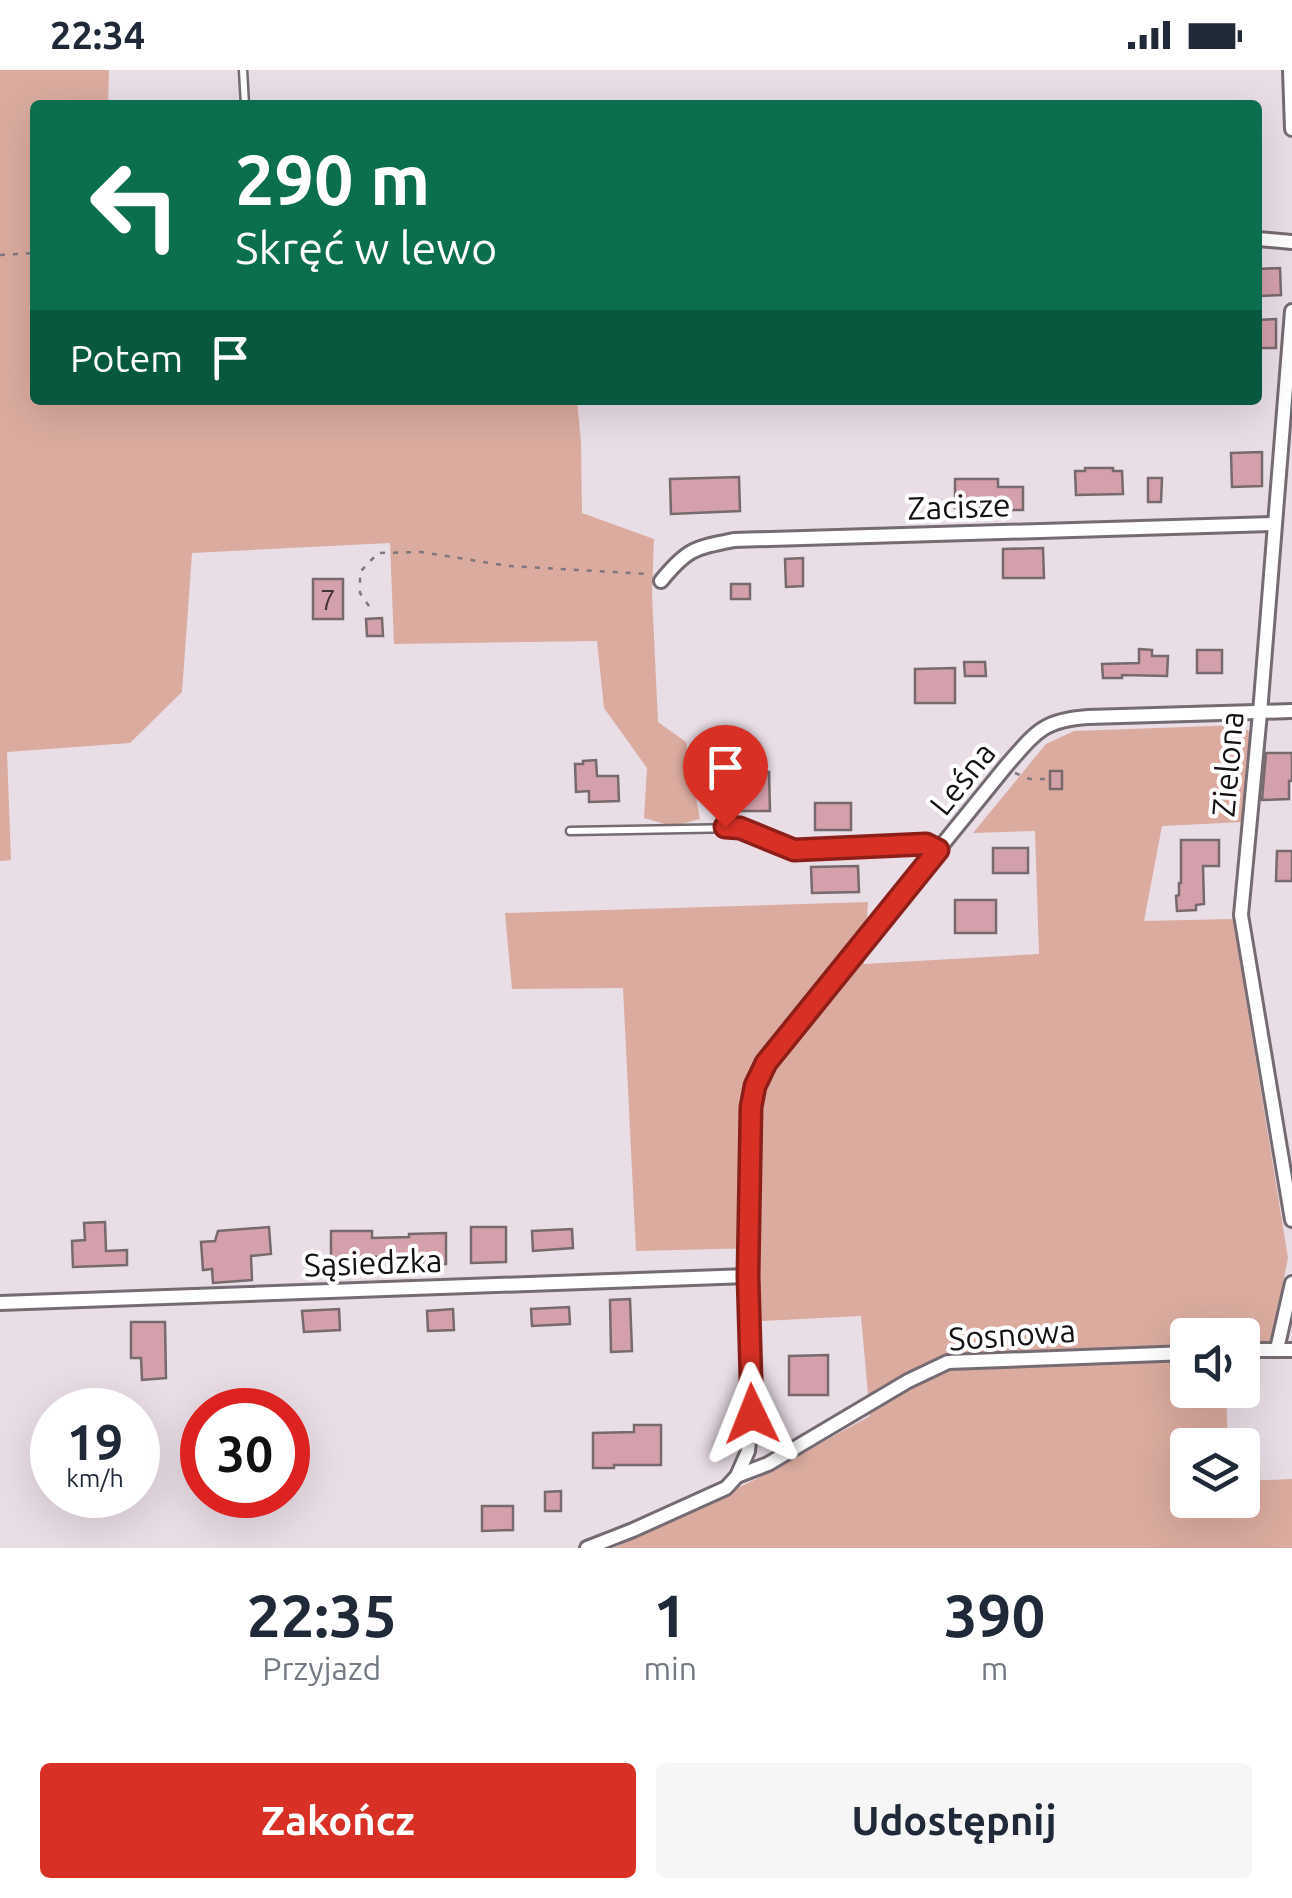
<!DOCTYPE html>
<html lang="pl">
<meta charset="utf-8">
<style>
:root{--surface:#fff;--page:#f6f6f7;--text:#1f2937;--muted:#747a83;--accent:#d93025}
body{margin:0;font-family:Ubuntu,sans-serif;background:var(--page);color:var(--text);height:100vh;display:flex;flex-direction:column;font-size:38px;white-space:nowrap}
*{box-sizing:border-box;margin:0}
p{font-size:32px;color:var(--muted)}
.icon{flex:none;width:55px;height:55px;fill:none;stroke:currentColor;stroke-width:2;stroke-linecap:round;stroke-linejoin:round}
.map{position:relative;height:1478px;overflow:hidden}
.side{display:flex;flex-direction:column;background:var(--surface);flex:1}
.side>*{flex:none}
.top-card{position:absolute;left:30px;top:30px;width:1232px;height:305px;border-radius:10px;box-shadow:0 10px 40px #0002;background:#0b6e4f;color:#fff;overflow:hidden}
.buttons{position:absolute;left:1170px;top:1248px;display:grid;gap:20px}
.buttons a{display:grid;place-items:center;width:90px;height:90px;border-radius:10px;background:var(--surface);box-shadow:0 10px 40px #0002;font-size:50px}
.speed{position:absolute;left:30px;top:1318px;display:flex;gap:20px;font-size:50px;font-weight:700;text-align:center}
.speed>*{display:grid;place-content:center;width:130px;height:130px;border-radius:50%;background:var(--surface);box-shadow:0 10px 40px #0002;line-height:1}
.speed small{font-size:25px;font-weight:400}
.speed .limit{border:15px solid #d22;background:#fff;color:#111}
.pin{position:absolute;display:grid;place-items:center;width:85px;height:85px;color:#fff;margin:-102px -42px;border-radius:50% 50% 50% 0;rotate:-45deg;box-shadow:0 0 10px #0007}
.pin .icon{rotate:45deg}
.me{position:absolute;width:110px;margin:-55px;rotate:358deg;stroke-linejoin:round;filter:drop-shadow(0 0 8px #0008)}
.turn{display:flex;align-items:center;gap:35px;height:210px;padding:0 40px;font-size:45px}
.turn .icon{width:130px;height:130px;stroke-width:2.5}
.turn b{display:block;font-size:70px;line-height:85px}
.then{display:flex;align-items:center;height:95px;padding:0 40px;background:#0003;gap:20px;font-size:38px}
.eta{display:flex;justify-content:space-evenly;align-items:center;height:170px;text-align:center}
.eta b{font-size:60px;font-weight:600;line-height:70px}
.cta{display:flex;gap:20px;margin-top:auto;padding:20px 40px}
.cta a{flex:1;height:115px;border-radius:10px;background:var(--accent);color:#fff;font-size:40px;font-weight:600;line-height:115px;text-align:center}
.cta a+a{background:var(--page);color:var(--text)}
.status{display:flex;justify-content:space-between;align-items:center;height:70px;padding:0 50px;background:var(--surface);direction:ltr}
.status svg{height:28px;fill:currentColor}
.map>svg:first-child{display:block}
.green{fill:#dbab9f}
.building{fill:#d4a0ab;stroke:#776a6d;stroke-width:2.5}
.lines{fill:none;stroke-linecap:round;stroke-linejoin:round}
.service-casing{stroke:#756b73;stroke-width:11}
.minor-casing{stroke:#756b73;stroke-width:18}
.path{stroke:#7f777d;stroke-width:2.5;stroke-dasharray:5 8;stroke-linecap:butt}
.service{stroke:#fff;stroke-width:6}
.minor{stroke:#fff;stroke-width:12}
.route-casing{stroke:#8d1f18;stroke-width:25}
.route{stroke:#d93025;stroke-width:18}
.labels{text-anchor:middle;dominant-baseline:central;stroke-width:8;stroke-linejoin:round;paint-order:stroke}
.number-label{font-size:28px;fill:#443439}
.street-label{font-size:32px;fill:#141013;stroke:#fff}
</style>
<div class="status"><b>22:34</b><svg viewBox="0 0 49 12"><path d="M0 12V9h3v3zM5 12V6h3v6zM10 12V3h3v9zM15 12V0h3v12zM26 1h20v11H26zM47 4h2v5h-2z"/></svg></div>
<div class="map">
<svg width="1292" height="1478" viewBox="0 0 1292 1478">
<rect width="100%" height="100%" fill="#e9dde6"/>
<g class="green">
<polygon points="0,0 109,0 108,35 35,35 35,330 577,330 581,372 582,443 654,469 652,525 658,652 686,672 700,749 672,756 644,748 647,698 604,638 597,571 394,574 390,473 192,483 182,622 130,673 7,682 11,790 0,791"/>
<polygon points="1240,655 1251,663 1243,752 1162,756 1144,851 1233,849 1288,1188 1271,1273 1243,1274 1242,1265 1188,1265 1188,1320 1226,1320 1228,1375 1188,1375 1188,1430 1242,1430 1243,1411 1292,1409 1292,1478 614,1478 756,1409 870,1346 861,1246 760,1251 760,1178 636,1181 623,918 512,919 505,843 868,832 864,894 1039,884 1035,761 973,763 1046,674 1074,661"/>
</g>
<g class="building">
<polygon points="1280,198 1281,225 1258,226 1258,199"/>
<polygon points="1276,249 1276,278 1258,278 1258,250"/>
<polygon points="1262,382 1262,416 1232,417 1231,383"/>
<polygon points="1085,398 1113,398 1113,401 1122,401 1123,424 1076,425 1075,401 1085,401"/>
<polygon points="739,407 740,441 671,444 670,409"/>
<polygon points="1148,408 1162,408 1161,432 1148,432"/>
<polygon points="955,409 998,409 998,417 1023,417 1023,440 1009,440 1009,437 955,438"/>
<polygon points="1043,478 1044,508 1003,508 1003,479"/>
<polygon points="803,488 803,516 786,517 785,489"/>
<rect x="313" y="509" width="30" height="40"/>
<rect x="731" y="514" width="19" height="15"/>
<polygon points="382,548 383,566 367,566 366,549"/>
<polygon points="1139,579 1152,580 1152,586 1168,586 1167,606 1122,605 1122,608 1103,608 1102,594 1139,593"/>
<rect x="1197" y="580" width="25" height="23"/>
<polygon points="964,592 985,592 986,606 965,606"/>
<polygon points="955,598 955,633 915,633 915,599"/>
<polygon points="1266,683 1292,683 1292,711 1289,711 1289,729 1262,730"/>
<polygon points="596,690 597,706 618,706 619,731 589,732 589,721 576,722 575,694 583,694 583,691"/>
<rect x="1050" y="701" width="12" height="18"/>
<polygon points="769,702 770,741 734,741 734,703"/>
<rect x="815" y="733" width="36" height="27"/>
<polygon points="1181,770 1219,770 1219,796 1203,796 1204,834 1196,835 1196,840 1177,841 1176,826 1179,825 1179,813 1181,813"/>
<rect x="993" y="778" width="35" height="25"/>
<polygon points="1277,781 1292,781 1292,811 1276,811"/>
<polygon points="858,796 859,822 812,823 811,797"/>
<rect x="955" y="830" width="41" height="33"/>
<polygon points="105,1152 106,1181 127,1180 127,1195 73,1197 72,1171 85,1170 84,1153"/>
<polygon points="269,1157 271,1184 251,1186 252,1210 213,1213 212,1199 203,1200 201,1172 215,1171 218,1161"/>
<polygon points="471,1157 506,1157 506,1192 471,1193"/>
<polygon points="572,1159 573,1178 533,1181 532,1161"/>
<polygon points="331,1161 372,1161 372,1168 409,1167 409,1164 446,1163 446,1194 410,1195 409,1186 372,1187 372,1193 331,1193"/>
<polygon points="630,1229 632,1281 611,1282 610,1230"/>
<polygon points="569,1237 570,1254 532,1256 531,1239"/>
<polygon points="339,1239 340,1260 304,1262 302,1241"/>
<polygon points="453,1239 454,1260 428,1261 427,1241"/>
<polygon points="131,1252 165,1252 166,1308 142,1310 141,1288 131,1288"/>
<polygon points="828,1285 828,1325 789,1325 789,1286"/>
<polygon points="634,1355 661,1355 661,1395 614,1395 614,1398 593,1398 593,1363 634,1362"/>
<polygon points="202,1367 202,1384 184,1385 184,1368"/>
<polygon points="561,1421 561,1441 545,1441 545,1422"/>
<polygon points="482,1436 513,1436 513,1460 482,1461"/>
</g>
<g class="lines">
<defs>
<g id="service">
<polyline points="243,0 245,35"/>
<polyline points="570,761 740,758 793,780 926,775 937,780"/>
</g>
<g id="minor">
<polyline points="1290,0 1292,59"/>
<polyline points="1258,169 1292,172"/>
<polyline points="1292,241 1260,643 1241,845 1292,1150"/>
<path d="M 661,511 C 687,479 694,478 734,470 L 1274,454"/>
<polyline points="0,1233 748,1206"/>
<polyline points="1277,1279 1292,1213"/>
<polyline points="1242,1280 1292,1280"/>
<path d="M 737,1406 L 748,1381 L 752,1343 L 748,1206 L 751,1037 L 755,1017 L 765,993 L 1007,695 C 1036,662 1043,650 1088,647 L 1292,641"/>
<polyline points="587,1478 633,1460 726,1418 737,1406 768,1394 908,1311 948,1292 1188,1283"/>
</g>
</defs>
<use href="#service" class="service-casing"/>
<use href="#minor" class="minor-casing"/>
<g class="path">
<polyline points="0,185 35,183"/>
<polyline points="369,536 360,523 360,502 378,483 421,482 509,496 647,504"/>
<polyline points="1015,703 1030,709 1047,709"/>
<polyline points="1222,709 1237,709 1238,683 1240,683"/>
</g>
<use href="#service" class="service"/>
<use href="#minor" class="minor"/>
</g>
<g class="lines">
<defs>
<polyline id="route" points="725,757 740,758 794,780 926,774 938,780 766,993 755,1016 751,1037 748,1206 752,1344"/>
</defs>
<use href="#route" class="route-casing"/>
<use href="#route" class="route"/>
</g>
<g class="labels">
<g class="number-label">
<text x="328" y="529">7</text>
</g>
<g class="street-label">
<text transform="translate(959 436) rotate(-2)">Zacisze</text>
<text transform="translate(1227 694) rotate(-85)">Zielona</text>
<text transform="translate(962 708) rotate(-51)">Leśna</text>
<text transform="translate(373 1192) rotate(-2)">Sąsiedzka</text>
<text transform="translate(1012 1264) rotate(-4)">Sosnowa</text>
</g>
</g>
</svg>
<div class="buttons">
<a><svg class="icon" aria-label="sound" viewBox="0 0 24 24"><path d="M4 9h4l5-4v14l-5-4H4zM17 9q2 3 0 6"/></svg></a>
<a><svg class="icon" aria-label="layers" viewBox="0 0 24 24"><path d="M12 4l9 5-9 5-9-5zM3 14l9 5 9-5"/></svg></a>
</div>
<div class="speed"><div>19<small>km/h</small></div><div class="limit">30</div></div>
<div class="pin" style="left:725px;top:757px;background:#d93025"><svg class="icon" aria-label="arrive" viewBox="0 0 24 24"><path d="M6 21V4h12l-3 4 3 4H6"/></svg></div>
<svg class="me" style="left:752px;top:1344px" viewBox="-20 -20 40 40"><path d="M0-17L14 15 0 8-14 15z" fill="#d93025" stroke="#fff" stroke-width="4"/></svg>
<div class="top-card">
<div class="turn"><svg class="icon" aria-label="left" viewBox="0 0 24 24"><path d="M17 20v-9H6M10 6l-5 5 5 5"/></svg><div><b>290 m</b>Skręć w lewo</div></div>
<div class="then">Potem<svg class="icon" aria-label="arrive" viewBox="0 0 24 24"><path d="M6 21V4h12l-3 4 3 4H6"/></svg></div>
</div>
</div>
<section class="side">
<div class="eta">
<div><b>22:35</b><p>Przyjazd</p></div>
<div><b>1</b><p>min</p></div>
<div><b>390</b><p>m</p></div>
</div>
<div class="cta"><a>Zakończ</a><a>Udostępnij</a></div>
</section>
